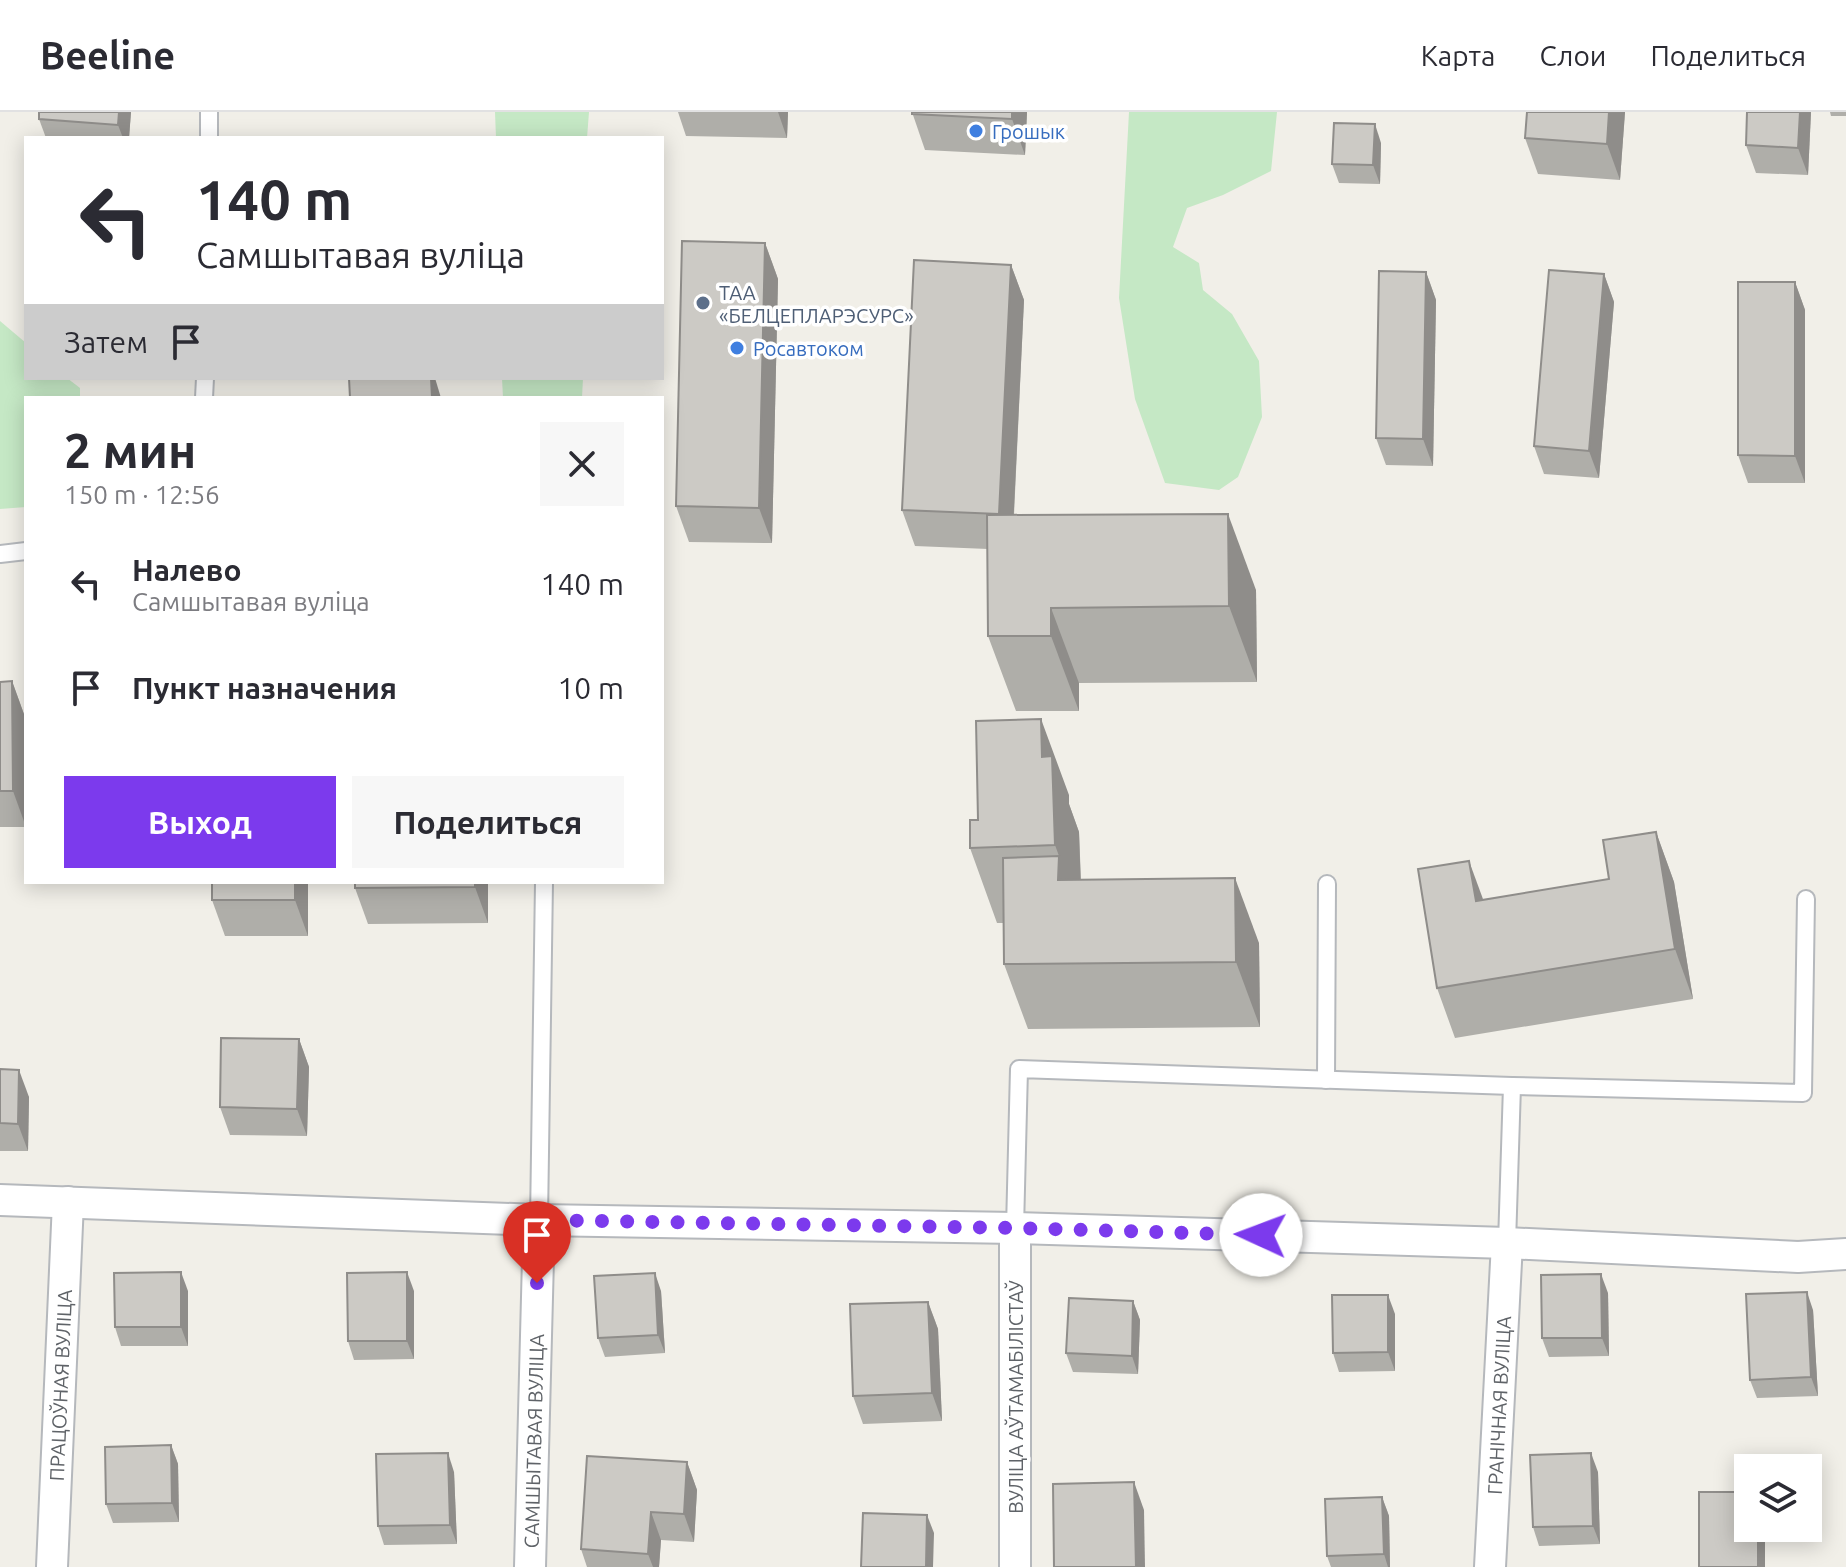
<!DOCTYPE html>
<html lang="ru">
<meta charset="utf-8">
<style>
:root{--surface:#fff;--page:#f7f7f7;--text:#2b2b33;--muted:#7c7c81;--line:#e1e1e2;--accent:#7c3aed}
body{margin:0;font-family:Ubuntu,sans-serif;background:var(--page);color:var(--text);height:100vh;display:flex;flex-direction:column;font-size:30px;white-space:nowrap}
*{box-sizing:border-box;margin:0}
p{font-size:26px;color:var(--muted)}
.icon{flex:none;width:44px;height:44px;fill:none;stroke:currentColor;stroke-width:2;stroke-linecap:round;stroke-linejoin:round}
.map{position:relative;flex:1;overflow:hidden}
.drawer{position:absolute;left:24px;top:284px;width:640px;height:488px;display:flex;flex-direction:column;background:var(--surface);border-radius:0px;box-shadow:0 4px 20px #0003}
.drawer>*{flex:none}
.hud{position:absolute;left:24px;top:24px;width:640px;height:244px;border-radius:0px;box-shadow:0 4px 20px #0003;background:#fff;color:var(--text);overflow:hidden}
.fabs{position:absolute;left:1734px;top:1342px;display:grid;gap:16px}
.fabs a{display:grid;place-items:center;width:88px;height:88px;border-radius:0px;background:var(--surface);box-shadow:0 4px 20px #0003;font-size:40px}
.pin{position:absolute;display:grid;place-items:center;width:68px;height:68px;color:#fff;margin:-82px -34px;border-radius:50% 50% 50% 0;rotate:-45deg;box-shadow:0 0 8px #0007}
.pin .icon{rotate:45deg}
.me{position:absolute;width:88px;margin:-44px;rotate:272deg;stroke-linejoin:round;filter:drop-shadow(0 0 6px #0008)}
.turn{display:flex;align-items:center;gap:28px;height:168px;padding:0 40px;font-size:36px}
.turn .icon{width:104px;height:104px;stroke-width:2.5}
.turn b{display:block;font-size:56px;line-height:68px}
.then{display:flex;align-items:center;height:76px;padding:0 40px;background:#0003;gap:16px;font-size:30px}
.round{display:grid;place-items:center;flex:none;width:84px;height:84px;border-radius:0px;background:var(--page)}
.head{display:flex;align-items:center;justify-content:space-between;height:136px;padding:0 40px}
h1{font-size:48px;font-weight:700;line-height:60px}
.action{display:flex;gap:16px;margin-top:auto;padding:16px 40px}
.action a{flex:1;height:92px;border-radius:0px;background:var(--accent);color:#fff;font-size:32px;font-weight:700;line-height:92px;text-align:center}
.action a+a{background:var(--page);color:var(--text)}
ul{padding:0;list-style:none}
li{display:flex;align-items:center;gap:24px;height:104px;padding:0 40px}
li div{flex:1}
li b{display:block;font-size:30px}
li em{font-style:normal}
header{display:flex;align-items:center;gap:48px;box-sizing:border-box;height:112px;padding:0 40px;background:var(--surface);border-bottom:2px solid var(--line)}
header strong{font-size:38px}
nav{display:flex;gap:44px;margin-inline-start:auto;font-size:28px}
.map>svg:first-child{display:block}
.green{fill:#c5e8c5}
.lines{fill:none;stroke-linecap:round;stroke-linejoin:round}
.lane-casing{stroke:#b5b8bc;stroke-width:20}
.street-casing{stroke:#b5b8bc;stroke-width:34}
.lane{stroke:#fff;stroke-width:16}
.street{stroke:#fff;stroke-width:30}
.wall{fill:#afaea9}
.shaded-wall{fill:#8f8d8a}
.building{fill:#cccac5;stroke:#8f8d8a;stroke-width:2}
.route{stroke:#7c3aed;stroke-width:14;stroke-dasharray:0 25.2}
.shop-dot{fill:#3f7fe0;stroke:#fff;stroke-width:3}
.service-dot{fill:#5c6f8a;stroke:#fff;stroke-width:3}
.labels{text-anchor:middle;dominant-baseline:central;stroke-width:7;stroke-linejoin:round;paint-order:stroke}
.shop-label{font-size:20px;fill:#366cbe;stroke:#fff;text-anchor:start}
.service-label{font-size:20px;fill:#4e5e75;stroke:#fff;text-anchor:start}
.street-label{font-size:20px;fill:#5f6368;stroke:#fff}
</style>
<header>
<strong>Beeline</strong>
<nav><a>Карта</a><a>Слои</a><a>Поделиться</a></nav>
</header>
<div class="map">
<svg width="1846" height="1455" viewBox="0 0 1846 1455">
<rect width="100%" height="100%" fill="#f1efe8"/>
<g class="green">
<polygon points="495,0 589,0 587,26 496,26"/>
<polygon points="1129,0 1277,0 1271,59 1223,83 1187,96 1173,135 1199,151 1203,178 1232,202 1259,249 1262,305 1238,365 1219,378 1165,371 1135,287 1119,186"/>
<polygon points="0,209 26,231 26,266 67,266 80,276 80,286 26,286 26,395 0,397"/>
<polygon points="502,266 583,266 582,286 503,286"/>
</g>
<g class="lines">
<defs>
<g id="lane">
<polyline points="209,26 209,0"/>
<polyline points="204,286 205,266"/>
<polyline points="0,442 26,439"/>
<polyline points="1326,968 1327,772"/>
<polyline points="1512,974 1803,981 1806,787"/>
<polyline points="539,1108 544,770"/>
<polyline points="1015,1116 1019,957 1512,974 1507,1131"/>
</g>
<g id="street">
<polyline points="0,1088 539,1108 1015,1116 1507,1131 1798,1145 1846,1142"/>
<polyline points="1015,1116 1015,1455"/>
<path id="s1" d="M 52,1455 L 68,1090"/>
<path id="s2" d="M 530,1455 L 539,1108"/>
<path id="s3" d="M 1490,1455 L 1507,1131"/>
</g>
</defs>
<use href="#lane" class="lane-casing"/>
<use href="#street" class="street-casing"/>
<use href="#lane" class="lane"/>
<use href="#street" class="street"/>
</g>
<g class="wall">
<polygon points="39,0 131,0 129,26 46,26 39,7"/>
<polygon points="678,0 788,0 787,26 686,24"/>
<polygon points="912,0 1027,0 1025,43 925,38"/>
<polygon points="1625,0 1620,68 1538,62 1525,26"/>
<polygon points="1811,0 1808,63 1756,61 1746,33"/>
<polygon points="1830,0 1846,0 1846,4 1831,4"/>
<polygon points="1381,31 1380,72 1339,71 1332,52"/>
<polygon points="765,131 778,167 772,431 689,430 676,394"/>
<polygon points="1011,153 1024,188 1014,403 1256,478 1257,570 1079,571 1079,599 1016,599 988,524 988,437 915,434 902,398"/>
<polygon points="1426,160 1436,188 1433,354 1386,353 1376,326"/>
<polygon points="1604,162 1614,190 1599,366 1544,362 1534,334"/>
<polygon points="1795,170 1805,198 1805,371 1748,371 1738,343"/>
<polygon points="12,569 25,605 26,715 0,715 0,570"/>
<polygon points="1069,683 1069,692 1079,720 1081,768 1259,831 1260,915 1028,917 1004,852 1004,811 997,811 970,736 978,708"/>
<polygon points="1656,720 1674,770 1693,887 1455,926 1437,876 1483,788 1609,767"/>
<polygon points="308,770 308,824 225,824 212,788"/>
<polygon points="488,770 488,811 368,812 355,776"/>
<polygon points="299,927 309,955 307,1024 230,1023 220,995"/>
<polygon points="0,957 29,985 28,1039 0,1039"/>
<polygon points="188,1179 188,1234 121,1234 115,1215"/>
<polygon points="414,1179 414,1247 354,1248 348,1229"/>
<polygon points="661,1179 665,1241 605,1245 598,1226"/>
<polygon points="1608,1181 1609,1244 1549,1245 1542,1226"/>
<polygon points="1133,1189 1140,1208 1138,1262 1073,1260 1066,1241"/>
<polygon points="928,1190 938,1217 942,1309 863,1312 853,1284"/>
<polygon points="1813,1198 1818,1284 1757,1286 1750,1268"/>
<polygon points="1395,1202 1395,1259 1339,1260 1333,1241"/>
<polygon points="171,1333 178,1352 179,1410 113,1411 106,1392"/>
<polygon points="687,1350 697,1378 694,1430 661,1428 659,1455 587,1455 581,1437"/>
<polygon points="454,1360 457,1432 384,1433 378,1414"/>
<polygon points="1598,1360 1600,1432 1539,1434 1533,1415"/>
<polygon points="1382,1385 1389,1404 1390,1455 1331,1455 1327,1444"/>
</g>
<g class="shaded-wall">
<polygon points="119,0 131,0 129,26 123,26 118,13"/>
<polygon points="778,0 788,0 787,26"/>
<polygon points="1012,0 1027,0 1025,43 1012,7"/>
<polygon points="1609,0 1625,0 1620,68 1607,32"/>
<polygon points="1800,0 1811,0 1808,63 1798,36"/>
<polygon points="1375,12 1381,31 1380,72 1373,53"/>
<polygon points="765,131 778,167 772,431 759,396"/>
<polygon points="1011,153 1024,188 1012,438 999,402"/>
<polygon points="1426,160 1436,188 1433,354 1423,327"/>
<polygon points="1604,162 1614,190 1599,366 1589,339"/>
<polygon points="1795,170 1805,198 1805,371 1795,344"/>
<polygon points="431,266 435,266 441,286 432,286"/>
<polygon points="1228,402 1256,478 1257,570 1229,494"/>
<polygon points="1051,496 1079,571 1079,599 1051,524"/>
<polygon points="12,569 25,605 26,715 13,679"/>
<polygon points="1041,607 1069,683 1069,692 1079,720 1082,809 1058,768 1059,744 1055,733 1042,645"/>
<polygon points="1656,720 1674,770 1693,887 1675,837"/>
<polygon points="1469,749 1487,798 1476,789"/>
<polygon points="1235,766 1259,831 1260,915 1236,850"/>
<polygon points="295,770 308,770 308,824 295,788"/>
<polygon points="475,770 488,770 488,811 475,775"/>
<polygon points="299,927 309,955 307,1024 297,997"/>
<polygon points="19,958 29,985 28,1039 18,1012"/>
<polygon points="181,1160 188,1179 188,1234 181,1215"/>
<polygon points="407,1160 414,1179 414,1247 407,1229"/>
<polygon points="655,1161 661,1179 665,1241 658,1223"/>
<polygon points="1601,1162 1608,1181 1609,1244 1602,1226"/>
<polygon points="1807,1180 1813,1198 1818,1284 1811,1265"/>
<polygon points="1388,1183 1395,1202 1395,1259 1388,1240"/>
<polygon points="1133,1189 1140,1208 1138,1262 1132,1244"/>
<polygon points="928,1190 938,1217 942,1309 932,1281"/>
<polygon points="171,1333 178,1352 179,1410 172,1391"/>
<polygon points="448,1341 454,1360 457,1432 450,1413"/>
<polygon points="1591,1341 1598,1360 1600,1432 1593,1414"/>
<polygon points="687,1350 697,1378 694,1430 684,1402"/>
<polygon points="1134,1370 1144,1398 1145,1455 1136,1455"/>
<polygon points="1382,1385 1389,1404 1390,1455 1388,1455 1384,1442"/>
<polygon points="651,1400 661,1428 659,1455 653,1455 648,1442"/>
<polygon points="927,1403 934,1421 933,1455 926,1455"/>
<rect x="1758" y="1416" width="7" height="39"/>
</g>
<g class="building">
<polygon points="39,0 119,0 118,13 39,7"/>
<polygon points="912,0 1012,0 1012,7 912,2"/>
<polygon points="1527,0 1609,0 1607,32 1525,26"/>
<polygon points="1747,0 1800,0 1798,36 1746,33"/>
<polygon points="1334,11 1375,12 1373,53 1332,52"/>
<polygon points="682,129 765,131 759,396 676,394"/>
<polygon points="914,148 1011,153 999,402 902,398"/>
<polygon points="1549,158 1604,162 1589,339 1534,334"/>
<polygon points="1379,159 1426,160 1423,327 1376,326"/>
<polygon points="1738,170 1795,170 1795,344 1738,343"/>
<polygon points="349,266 431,266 432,286 350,286"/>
<polygon points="1228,402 1229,494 1051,496 1051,524 988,524 987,403"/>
<polygon points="12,569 13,679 0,679 0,570"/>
<polygon points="1041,607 1042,645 1052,644 1055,733 970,736 970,708 978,708 976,609"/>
<polygon points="1656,720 1675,837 1437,876 1418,757 1469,749 1476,789 1609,767 1603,728"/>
<polygon points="1059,744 1058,768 1235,766 1236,850 1004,852 1003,746"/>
<rect x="212" y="770" width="83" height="18"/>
<polygon points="355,770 475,770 475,775 355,776"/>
<polygon points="221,926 299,927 297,997 220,995"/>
<polygon points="0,957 19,958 18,1012 0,1011"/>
<polygon points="181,1160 181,1215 115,1215 114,1161"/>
<polygon points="407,1160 407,1229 348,1229 347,1161"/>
<polygon points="655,1161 658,1223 598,1226 594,1164"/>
<polygon points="1601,1162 1602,1226 1542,1226 1541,1163"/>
<polygon points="1807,1180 1811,1265 1750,1268 1746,1182"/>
<polygon points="1332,1183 1388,1183 1388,1240 1333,1241"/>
<polygon points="1069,1186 1133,1189 1132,1244 1066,1241"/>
<polygon points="928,1190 932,1281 853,1284 850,1192"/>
<polygon points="171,1333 172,1391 106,1392 105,1335"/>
<polygon points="448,1341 450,1413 378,1414 376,1342"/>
<polygon points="1591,1341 1593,1414 1533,1415 1530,1343"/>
<polygon points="587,1344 687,1350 684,1402 651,1400 648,1442 581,1437"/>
<polygon points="1134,1370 1136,1455 1054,1455 1053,1372"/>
<polygon points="1699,1380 1748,1380 1748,1416 1758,1416 1758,1455 1699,1455"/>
<polygon points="1382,1385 1384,1442 1327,1444 1325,1387"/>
<polygon points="863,1401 927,1403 926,1455 861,1455"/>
</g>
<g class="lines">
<polyline class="route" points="537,1171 539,1108 1015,1116 1261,1123"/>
</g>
<g class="shop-dot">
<circle cx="976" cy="19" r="8"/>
<circle cx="737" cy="236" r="8"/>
</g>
<circle class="service-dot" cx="703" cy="191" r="8"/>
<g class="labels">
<g class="shop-label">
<text x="992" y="19">Грошык</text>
<text x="753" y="236">Росавтоком</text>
</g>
<g class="service-label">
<text x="719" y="180">ТАА<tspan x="719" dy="23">«БЕЛЦЕПЛАРЭСУРС»</tspan></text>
</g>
<g class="street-label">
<text stroke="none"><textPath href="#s1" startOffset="182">ПРАЦОЎНАЯ ВУЛІЦА</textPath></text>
<text transform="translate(1015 1285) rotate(-90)">ВУЛІЦА АЎТАМАБІЛІСТАЎ</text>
<text stroke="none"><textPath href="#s3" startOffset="162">ГРАНІЧНАЯ ВУЛІЦА</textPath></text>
<text stroke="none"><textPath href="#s2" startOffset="126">САМШЫТАВАЯ ВУЛІЦА</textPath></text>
</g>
</g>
</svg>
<div class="fabs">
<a><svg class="icon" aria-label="layers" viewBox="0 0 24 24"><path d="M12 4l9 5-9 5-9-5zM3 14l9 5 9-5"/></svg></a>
</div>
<div class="pin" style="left:537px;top:1171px;background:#d93025"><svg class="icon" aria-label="arrive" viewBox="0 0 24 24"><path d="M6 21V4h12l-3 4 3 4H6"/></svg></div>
<svg class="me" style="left:1261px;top:1123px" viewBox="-20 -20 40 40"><circle r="19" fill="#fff"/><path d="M0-13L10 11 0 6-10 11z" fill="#7c3aed"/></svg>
<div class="hud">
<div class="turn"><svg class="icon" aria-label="left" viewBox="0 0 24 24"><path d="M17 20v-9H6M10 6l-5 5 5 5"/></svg><div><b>140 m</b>Самшытавая вуліца</div></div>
<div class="then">Затем<svg class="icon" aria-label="arrive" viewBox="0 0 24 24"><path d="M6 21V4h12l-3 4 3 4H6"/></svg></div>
</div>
<section class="drawer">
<div class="head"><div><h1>2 мин</h1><p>150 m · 12:56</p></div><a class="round"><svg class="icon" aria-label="close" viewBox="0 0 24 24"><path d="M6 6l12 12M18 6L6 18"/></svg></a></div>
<ul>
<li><svg class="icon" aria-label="left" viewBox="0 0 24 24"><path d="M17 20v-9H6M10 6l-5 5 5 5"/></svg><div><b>Налево</b><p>Самшытавая вуліца</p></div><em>140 m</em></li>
<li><svg class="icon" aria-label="arrive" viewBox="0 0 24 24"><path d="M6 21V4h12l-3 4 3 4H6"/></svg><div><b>Пункт назначения</b></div><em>10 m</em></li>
</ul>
<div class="action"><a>Выход</a><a>Поделиться</a></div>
</section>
</div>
